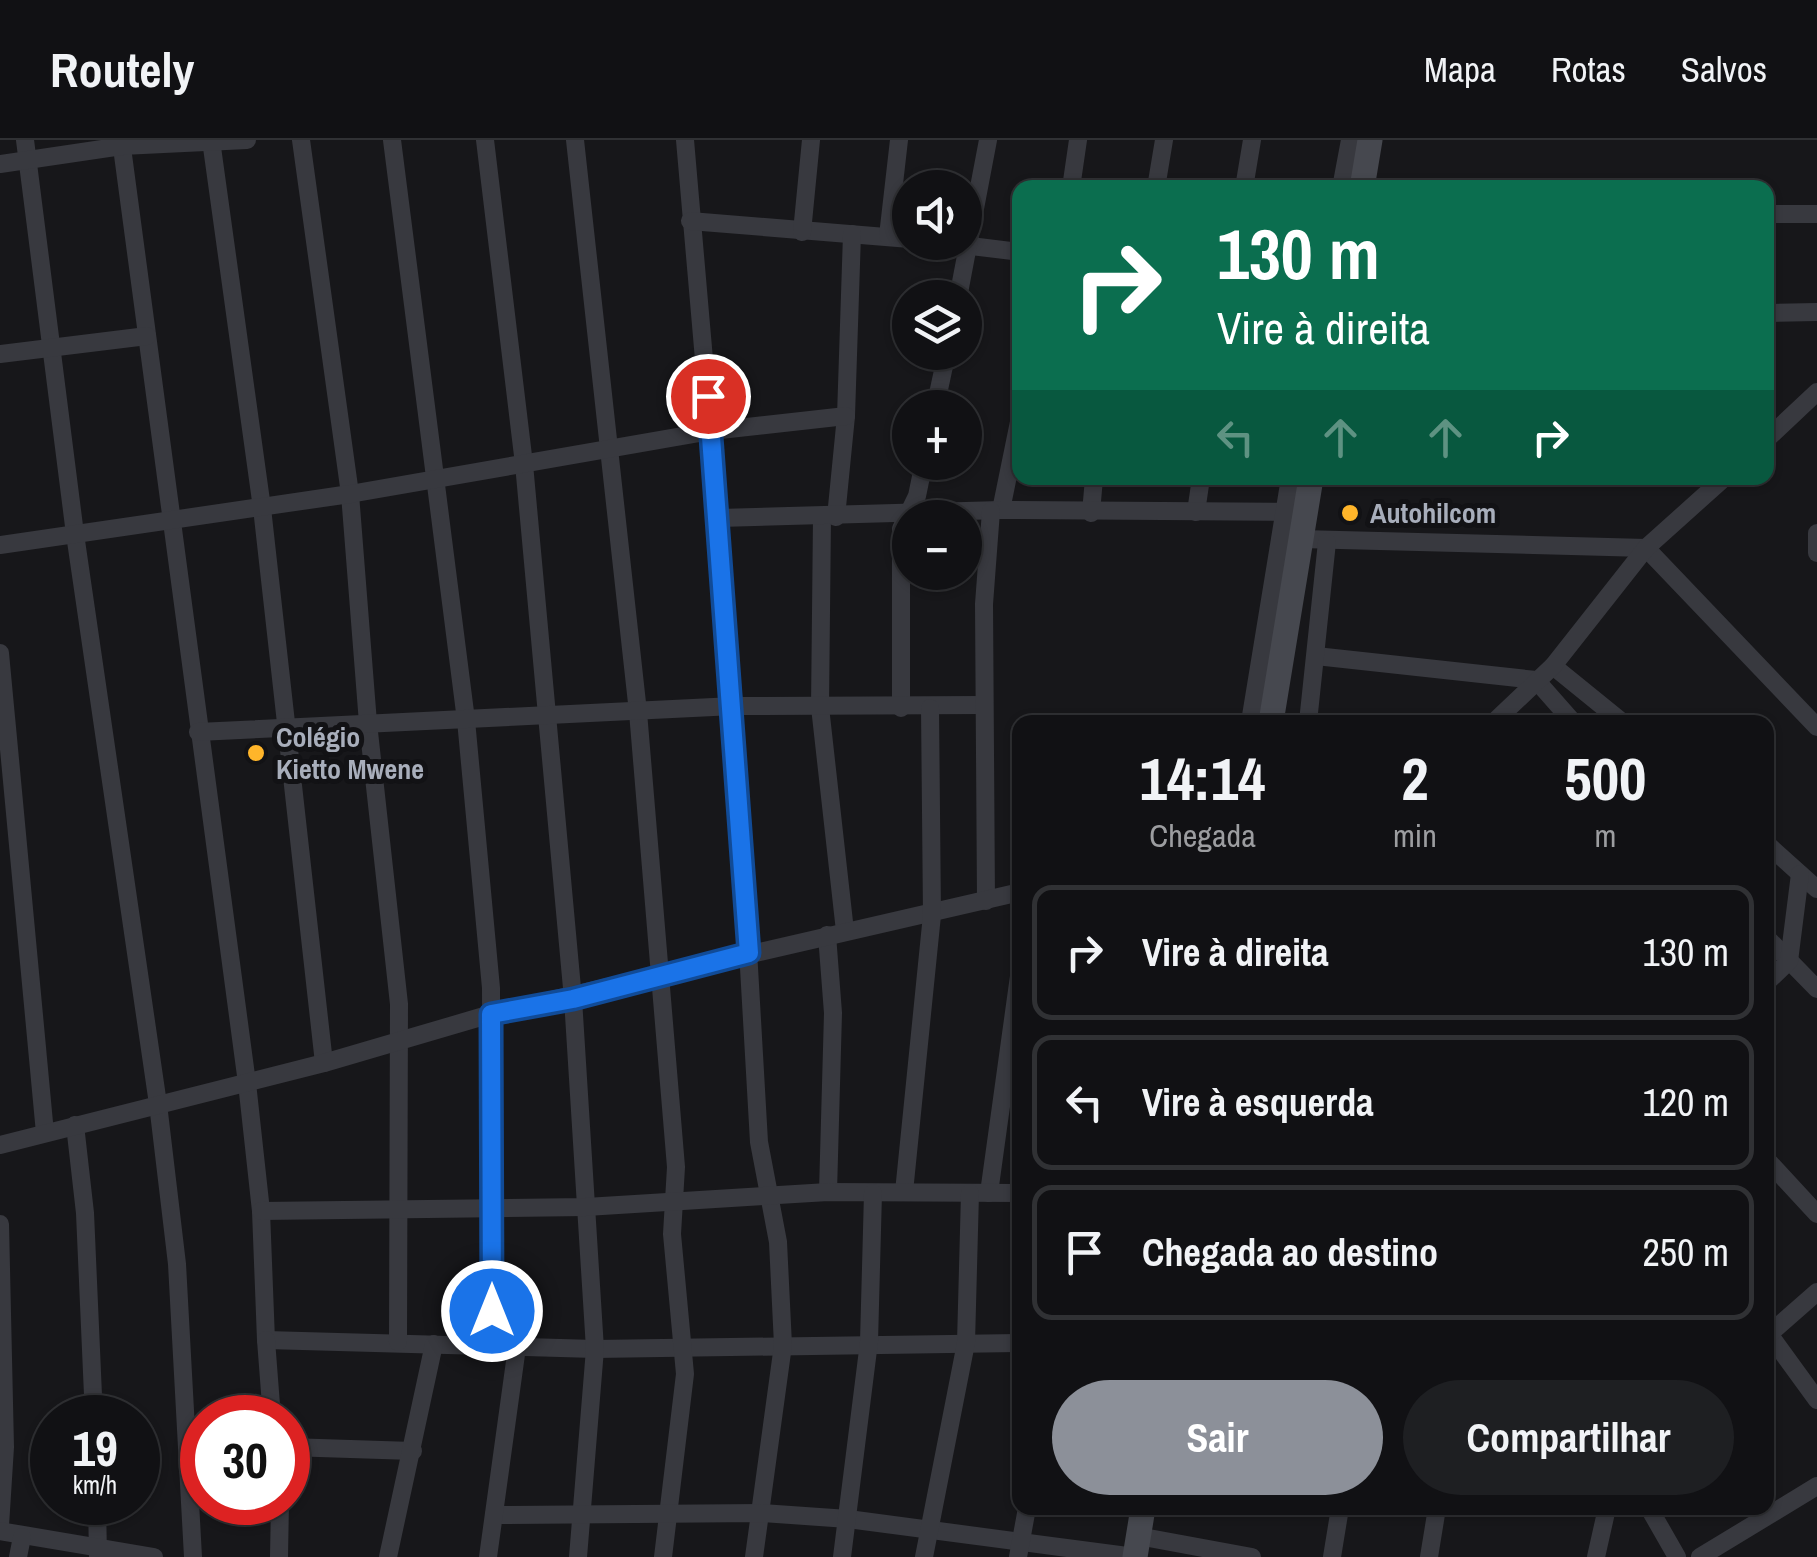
<!DOCTYPE html>
<html lang="pt">
<meta charset="utf-8">
<style>
:root{--surface:#111114;--page:#1e1f22;--text:#f1f3f6;--muted:#9c9da0;--line:#303134;--accent:#8c9099}
body{margin:0;font-family:"Archivo Narrow",sans-serif;background:var(--page);color:var(--text);height:100vh;display:flex;flex-direction:column;font-size:38px;white-space:nowrap}
*{box-sizing:border-box;margin:0}
p{font-size:32px;color:var(--muted)}
.icon{flex:none;width:55px;height:55px;fill:none;stroke:currentColor;stroke-width:2;stroke-linecap:round;stroke-linejoin:round}
.map{position:relative;flex:1;overflow:hidden}
.sheet{position:absolute;left:1012px;top:575px;width:762px;height:800px;display:flex;flex-direction:column;background:var(--surface);border-radius:20px;box-shadow:0 2px 8px #0004,0 0 0 2px var(--line)}
.sheet>*{flex:none}
.hud{position:absolute;left:1012px;top:40px;width:762px;height:305px;border-radius:20px;box-shadow:0 2px 8px #0004,0 0 0 2px var(--line);background:#0b6e4f;color:#fff;overflow:hidden}
.buttons{position:absolute;left:892px;top:30px;display:grid;gap:20px}
.buttons a{display:grid;place-items:center;width:90px;height:90px;border-radius:50%;background:var(--surface);box-shadow:0 2px 8px #0004,0 0 0 2px var(--line);font-size:50px}
.speed{position:absolute;left:30px;top:1255px;display:flex;gap:20px;font-size:50px;font-weight:700;text-align:center}
.speed>*{display:grid;place-content:center;width:130px;height:130px;border-radius:50%;background:var(--surface);box-shadow:0 2px 8px #0004,0 0 0 2px var(--line);line-height:1}
.speed small{font-size:25px;font-weight:400}
.speed .limit{border:15px solid #d22;background:#fff;color:#111}
.pin{position:absolute;display:grid;place-items:center;width:85px;height:85px;color:#fff;margin:-42px;border:5px solid #fff;border-radius:50%;box-shadow:0 2px 10px #0007}
.me{position:absolute;width:110px;margin:-55px;rotate:0deg;stroke-linejoin:round;filter:drop-shadow(0 0 8px #0008)}
.turn{display:flex;align-items:center;gap:35px;height:210px;padding:0 40px;font-size:45px}
.turn .icon{width:130px;height:130px;stroke-width:2.5}
.turn b{display:block;font-size:70px;line-height:85px}
.lanes{display:flex;align-items:center;height:95px;padding:0 40px;background:#0003;justify-content:center;gap:50px;direction:ltr}
.lanes .off{opacity:.35}
.eta{display:flex;justify-content:space-evenly;align-items:center;height:170px;text-align:center}
.eta b{font-size:60px;font-weight:800;line-height:70px}
.cta{display:flex;gap:20px;margin-top:auto;padding:20px 40px}
.cta a{flex:1;height:115px;border-radius:60px;background:var(--accent);color:#fff;font-size:40px;font-weight:800;line-height:115px;text-align:center}
.cta a+a{background:var(--page);color:var(--text)}
ul{padding:0;list-style:none}
li{display:flex;align-items:center;gap:30px;height:135px;margin:0 20px 15px;padding:0 20px;border:5px solid var(--line);border-radius:20px}
li div{flex:1}
li b{display:block;font-size:38px}
li em{font-style:normal}
header{display:flex;align-items:center;gap:60px;box-sizing:border-box;height:140px;padding:0 50px;background:var(--surface);border-bottom:2px solid var(--line)}
header strong{font-size:48px}
nav{display:flex;gap:55px;margin-inline-start:auto;font-size:35px}
.map>svg:first-child{display:block}
.lines{fill:none;stroke-linecap:round;stroke-linejoin:round}
.street{stroke:#38393f;stroke-width:18}
.secondary{stroke:#46484f;stroke-width:25}
.route-casing{stroke:#114b97;stroke-width:25}
.route{stroke:#1a73e8;stroke-width:18}
.poi-dot{fill:#ffb52a;stroke:#121215;stroke-width:4}
.labels{text-anchor:middle;dominant-baseline:central;stroke-width:10;stroke-linejoin:round;paint-order:stroke}
.poi-label{font-size:28px;font-weight:bold;fill:#a8aebb;stroke:#121215;text-anchor:start}
</style>
<header>
<strong>Routely</strong>
<nav><a>Mapa</a><a>Rotas</a><a>Salvos</a></nav>
</header>
<div class="map">
<svg width="1817" height="1417" viewBox="0 0 1817 1417">
<rect width="100%" height="100%" fill="#17171a"/>
<g class="lines">
<g class="street">
<polyline points="25,0 75,394 158,964 177,1124 193,1417"/>
<polyline points="121,0 247,943 261,1071 266,1200 595,1209 1020,1203"/>
<polyline points="211,0 262,368 324,923"/>
<polyline points="301,0 350,354 368,583 399,864 398,1202"/>
<polyline points="392,0 466,580 491,848 492,1206"/>
<polyline points="485,0 524,324 573,859 595,1209 578,1417"/>
<polyline points="575,0 638,572 676,1027 672,1094 685,1234 663,1417"/>
<polyline points="685,0 734,566 759,1002 778,1102 783,1205 754,1417"/>
<polyline points="0,24 122,6 247,0"/>
<polyline points="1071,48 1078,0"/>
<polyline points="1156,48 1164,0"/>
<polyline points="1244,48 1252,0"/>
<polyline points="1341,48 1350,0"/>
<polyline points="1768,74 1817,74"/>
<polyline points="690,81 910,99"/>
<polyline points="802,92 811,0"/>
<polyline points="888,96 899,0"/>
<polyline points="938,102 1020,112"/>
<polyline points="958,158 988,0"/>
<polyline points="1768,173 1817,172"/>
<polyline points="0,214 147,196"/>
<polyline points="935,268 947,212"/>
<polyline points="1768,298 1817,252"/>
<polyline points="1001,370 1020,277"/>
<polyline points="1196,372 1201,338"/>
<polyline points="1091,373 1094,338"/>
<polyline points="822,377 820,567 845,791"/>
<polyline points="836,377 846,276 852,94"/>
<polyline points="719,378 1001,370 1306,372"/>
<polyline points="1817,393 1817,413"/>
<polyline points="1301,399 1646,408"/>
<polyline points="0,405 350,354 711,291 846,276"/>
<polyline points="1646,408 1817,587"/>
<polyline points="0,513 45,993"/>
<polyline points="1316,516 1536,540 1573,582"/>
<polyline points="1553,526 1622,582"/>
<polyline points="901,568 901,389 917,356 924,322"/>
<polyline points="1250,582 1290,338"/>
<polyline points="1308,582 1327,402"/>
<polyline points="1494,582 1553,526 1646,408 1724,338"/>
<polyline points="198,592 734,566 984,565"/>
<polyline points="1768,705 1817,749"/>
<polyline points="986,761 984,464 991,371"/>
<polyline points="827,795 833,873 828,1052"/>
<polyline points="1768,799 1817,849"/>
<polyline points="1768,841 1789,821 1800,734"/>
<polyline points="75,985 85,1073 94,1278"/>
<polyline points="0,1005 324,923 491,874 1020,752"/>
<polyline points="1768,1021 1817,1074"/>
<polyline points="904,1052 932,775 930,568"/>
<polyline points="989,1053 1020,829"/>
<polyline points="261,1071 586,1067 828,1052 1020,1053"/>
<polyline points="0,1084 5,1307 0,1386"/>
<polyline points="1769,1194 1817,1260"/>
<polyline points="1768,1195 1817,1152"/>
<polyline points="266,1200 272,1278"/>
<polyline points="288,1307 413,1311"/>
<polyline points="97,1362 98,1417"/>
<polyline points="1649,1368 1677,1417"/>
<polyline points="494,1375 762,1373 848,1379 1135,1417"/>
<polyline points="0,1391 154,1417"/>
<polyline points="1138,1396 1252,1417"/>
<polyline points="18,1417 22,1397"/>
<polyline points="279,1417 280,1362"/>
<polyline points="388,1417 434,1204"/>
<polyline points="488,1417 517,1207"/>
<polyline points="842,1417 869,1202 873,1053"/>
<polyline points="924,1417 966,1203 970,1053"/>
<polyline points="1018,1417 1027,1368"/>
<polyline points="1332,1417 1340,1368"/>
<polyline points="1429,1417 1437,1368"/>
<polyline points="1596,1417 1607,1368"/>
<polyline points="1700,1417 1817,1346"/>
</g>
<g class="secondary">
<polyline points="1362,48 1370,0"/>
<polyline points="1271,582 1311,338"/>
<polyline points="1135,1417 1143,1368"/>
</g>
</g>
<g class="lines">
<defs>
<polyline id="route" points="492,1171 491,874 573,859 749,813 708,256"/>
</defs>
<use href="#route" class="route-casing"/>
<use href="#route" class="route"/>
</g>
<g class="poi-dot">
<circle cx="1350" cy="373" r="10"/>
<circle cx="256" cy="613" r="10"/>
</g>
<g class="labels">
<g class="poi-label">
<text x="1370" y="373">Autohilcom</text>
<text x="276" y="597">Colégio<tspan x="276" dy="32">Kietto Mwene</tspan></text>
</g>
</g>
</svg>
<div class="buttons">
<a><svg class="icon" aria-label="sound" viewBox="0 0 24 24"><path d="M4 9h4l5-4v14l-5-4H4zM17 9q2 3 0 6"/></svg></a>
<a><svg class="icon" aria-label="layers" viewBox="0 0 24 24"><path d="M12 4l9 5-9 5-9-5zM3 14l9 5 9-5"/></svg></a>
<a>+</a>
<a>−</a>
</div>
<div class="speed"><div>19<small>km/h</small></div><div class="limit">30</div></div>
<div class="pin" style="left:708px;top:256px;background:#d93025"><svg class="icon" aria-label="arrive" viewBox="0 0 24 24"><path d="M6 21V4h12l-3 4 3 4H6"/></svg></div>
<svg class="me" style="left:492px;top:1171px" viewBox="-20 -20 40 40"><circle r="17" fill="#1a73e8" stroke="#fff" stroke-width="3"/><path d="M0-11L8 9 0 5-8 9z" fill="#fff"/></svg>
<div class="hud">
<div class="turn"><svg class="icon" aria-label="right" viewBox="0 0 24 24"><path d="M7 20v-9h11M14 6l5 5-5 5"/></svg><div><b>130 m</b>Vire à direita</div></div>
<div class="lanes"><svg class="icon off" aria-label="left" viewBox="0 0 24 24"><path d="M17 20v-9H6M10 6l-5 5 5 5"/></svg><svg class="icon off" aria-label="ahead" viewBox="0 0 24 24"><path d="M12 20V5M6 11l6-6 6 6"/></svg><svg class="icon off" aria-label="ahead" viewBox="0 0 24 24"><path d="M12 20V5M6 11l6-6 6 6"/></svg><svg class="icon" aria-label="right" viewBox="0 0 24 24"><path d="M7 20v-9h11M14 6l5 5-5 5"/></svg></div>
</div>
<section class="sheet">
<div class="eta">
<div><b>14:14</b><p>Chegada</p></div>
<div><b>2</b><p>min</p></div>
<div><b>500</b><p>m</p></div>
</div>
<ul>
<li><svg class="icon" aria-label="right" viewBox="0 0 24 24"><path d="M7 20v-9h11M14 6l5 5-5 5"/></svg><div><b>Vire à direita</b></div><em>130 m</em></li>
<li><svg class="icon" aria-label="left" viewBox="0 0 24 24"><path d="M17 20v-9H6M10 6l-5 5 5 5"/></svg><div><b>Vire à esquerda</b></div><em>120 m</em></li>
<li><svg class="icon" aria-label="arrive" viewBox="0 0 24 24"><path d="M6 21V4h12l-3 4 3 4H6"/></svg><div><b>Chegada ao destino</b></div><em>250 m</em></li>
</ul>
<div class="cta"><a>Sair</a><a>Compartilhar</a></div>
</section>
</div>
